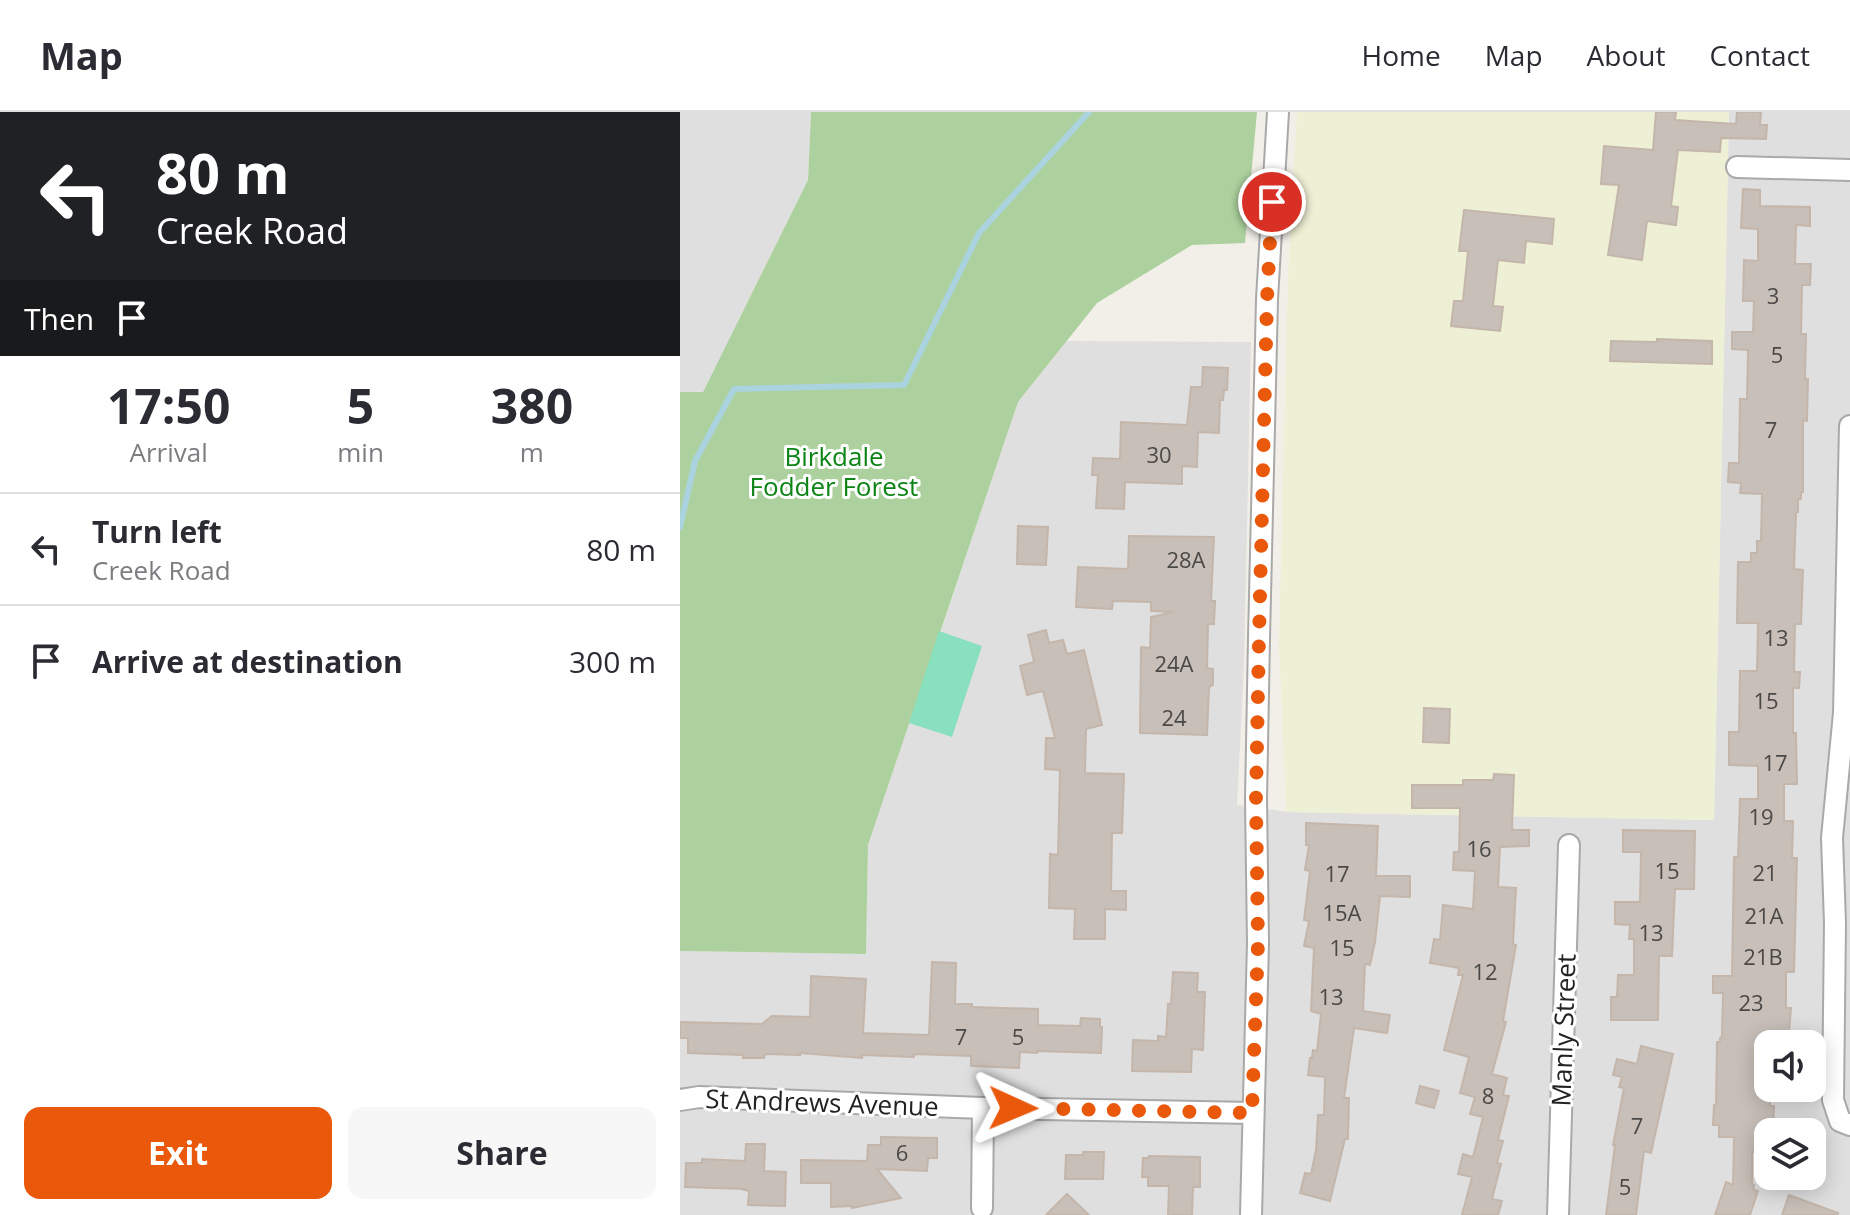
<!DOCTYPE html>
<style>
:root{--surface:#fff;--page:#f7f7f7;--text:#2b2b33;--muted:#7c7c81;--line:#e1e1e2;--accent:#ea580c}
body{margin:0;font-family:"Open Sans",sans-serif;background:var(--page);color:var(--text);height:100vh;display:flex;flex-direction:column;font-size:30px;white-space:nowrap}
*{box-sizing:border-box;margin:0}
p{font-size:26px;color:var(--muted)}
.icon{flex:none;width:44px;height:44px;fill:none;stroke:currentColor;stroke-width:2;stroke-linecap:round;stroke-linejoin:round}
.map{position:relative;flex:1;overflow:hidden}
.drawer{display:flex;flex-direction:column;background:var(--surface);width:680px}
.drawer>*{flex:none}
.guide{background:#202124;color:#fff;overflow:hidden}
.fabs{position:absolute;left:1074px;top:918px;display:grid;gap:16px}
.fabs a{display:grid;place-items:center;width:72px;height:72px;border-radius:16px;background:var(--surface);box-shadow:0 4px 20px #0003;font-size:40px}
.pin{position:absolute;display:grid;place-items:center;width:68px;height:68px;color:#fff;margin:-34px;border:4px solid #fff;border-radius:50%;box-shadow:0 2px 8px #0007}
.me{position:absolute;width:88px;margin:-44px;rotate:91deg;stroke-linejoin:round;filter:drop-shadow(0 0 6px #0008)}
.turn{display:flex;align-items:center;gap:28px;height:168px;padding:0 24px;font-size:36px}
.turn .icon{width:104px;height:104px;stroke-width:2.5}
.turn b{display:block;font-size:56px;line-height:68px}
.then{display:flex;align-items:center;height:76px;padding:0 24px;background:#0003;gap:16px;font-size:30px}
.eta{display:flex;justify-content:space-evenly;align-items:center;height:136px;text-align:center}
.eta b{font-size:48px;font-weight:700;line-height:56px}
.cta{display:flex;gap:16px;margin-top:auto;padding:16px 24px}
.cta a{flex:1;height:92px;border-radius:16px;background:var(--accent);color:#fff;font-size:32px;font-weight:700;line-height:92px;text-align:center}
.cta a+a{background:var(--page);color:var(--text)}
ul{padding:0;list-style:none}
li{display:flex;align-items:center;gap:24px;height:112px;padding:0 24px;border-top:2px solid var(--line)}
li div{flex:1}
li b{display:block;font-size:30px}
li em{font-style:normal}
header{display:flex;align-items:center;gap:48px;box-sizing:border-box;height:112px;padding:0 40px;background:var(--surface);border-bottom:2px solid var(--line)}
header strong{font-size:38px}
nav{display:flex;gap:44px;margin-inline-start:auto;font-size:28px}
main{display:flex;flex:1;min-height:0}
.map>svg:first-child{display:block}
.residential{fill:#e0dfdf;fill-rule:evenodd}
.farmland{fill:#eef0d5}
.forest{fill:#add19e}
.pitch{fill:#88e0be}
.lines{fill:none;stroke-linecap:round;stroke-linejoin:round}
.stream{stroke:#aad3df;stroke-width:6}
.building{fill:#c7bfb8;stroke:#c4b6ab;stroke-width:2}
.minor-casing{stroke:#a9a9a9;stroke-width:24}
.minor{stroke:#fff;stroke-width:20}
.route{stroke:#ea580c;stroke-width:14;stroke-dasharray:0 25.2}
.labels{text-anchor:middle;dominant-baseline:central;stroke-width:6;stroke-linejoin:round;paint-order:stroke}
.number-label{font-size:22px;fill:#4b4948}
.park-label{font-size:26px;fill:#0c8416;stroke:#fff}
.street-label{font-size:26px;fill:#222;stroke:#fff}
</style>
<header>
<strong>Map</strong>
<nav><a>Home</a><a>Map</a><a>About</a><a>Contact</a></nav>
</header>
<main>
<section class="drawer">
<div class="guide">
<div class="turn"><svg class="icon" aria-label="left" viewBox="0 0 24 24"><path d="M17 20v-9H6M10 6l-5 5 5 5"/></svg><div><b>80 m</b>Creek Road</div></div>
<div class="then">Then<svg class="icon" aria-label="arrive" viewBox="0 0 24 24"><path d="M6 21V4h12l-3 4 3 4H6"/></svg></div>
</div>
<div class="eta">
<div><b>17:50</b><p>Arrival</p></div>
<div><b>5</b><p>min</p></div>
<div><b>380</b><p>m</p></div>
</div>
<ul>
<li><svg class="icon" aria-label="left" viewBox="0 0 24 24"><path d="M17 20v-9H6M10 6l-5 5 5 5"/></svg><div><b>Turn left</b><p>Creek Road</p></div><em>80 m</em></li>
<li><svg class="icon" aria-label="arrive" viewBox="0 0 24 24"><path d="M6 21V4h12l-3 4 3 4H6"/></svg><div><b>Arrive at destination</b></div><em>300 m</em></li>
</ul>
<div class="cta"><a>Exit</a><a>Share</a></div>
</section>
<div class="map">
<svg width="1170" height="1103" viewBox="0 0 1170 1103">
<rect width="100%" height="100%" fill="#f2efe9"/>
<g class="residential">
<polygon points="0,0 131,0 128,68 23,280 0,280"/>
<path d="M 1049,0 L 1170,0 L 1170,1103 L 0,1103 L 0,839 L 186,842 L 188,733 L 338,290 L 387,229 L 571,230 L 564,553 L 557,693 L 607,700 L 1034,708 ZM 1088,932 L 1132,932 L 1132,976 L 1088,976 ZM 1088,1020 L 1132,1020 L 1132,1064 L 1088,1064 Z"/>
</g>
<polygon class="farmland" points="617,0 1049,0 1034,708 606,700 599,531 608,166"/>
<polygon class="forest" points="131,0 577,0 565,131 512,133 417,191 338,290 188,733 186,842 0,839 0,280 23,280 128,68"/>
<polygon class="pitch" points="259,519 302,534 272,625 229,611"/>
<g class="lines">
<polyline class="stream" points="0,415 15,349 54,277 224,273 299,121 409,0"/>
</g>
<g class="building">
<polygon points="976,0 996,0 995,8 1056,12 1057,0 1081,0 1080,13 1087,13 1086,27 1041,26 1040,40 998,38 991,94 998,95 996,113 967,109 962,148 928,143 939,73 921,72 924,34 973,38"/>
<polygon points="1063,77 1080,78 1080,94 1130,95 1130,114 1116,113 1115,152 1131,152 1130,173 1122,173 1121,222 1126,222 1125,267 1128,267 1127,309 1123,308 1123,380 1121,380 1121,387 1118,387 1118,400 1116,400 1114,457 1123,458 1121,512 1115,512 1114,560 1120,560 1119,576 1113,576 1113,621 1116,621 1117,672 1104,672 1104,709 1113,709 1112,746 1117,746 1114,860 1106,860 1106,896 1111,896 1108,932 1088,932 1088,976 1090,976 1090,994 1094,994 1093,1020 1076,1021 1075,1040 1072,1040 1072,1072 1074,1073 1073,1077 1078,1079 1070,1103 1035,1103 1046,1070 1053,1073 1054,1025 1039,1025 1039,1013 1033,1013 1034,993 1036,993 1037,930 1040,930 1040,926 1042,925 1043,881 1033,881 1033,864 1052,864 1054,745 1058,745 1060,687 1078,687 1078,654 1049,653 1049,620 1059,620 1060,559 1077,559 1078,511 1057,511 1058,450 1071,450 1071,441 1077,441 1077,429 1081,429 1082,382 1060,381 1061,371 1048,370 1049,351 1059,351 1060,287 1067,287 1068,238 1052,237 1052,220 1073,220 1074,189 1063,189 1064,148 1078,149 1078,117 1061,116"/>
<polygon points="784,98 874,107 872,132 846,129 844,151 818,148 813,194 823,195 820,219 771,214 774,189 783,189 788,139 779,139"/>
<polygon points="977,227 1032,229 1032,252 930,249 931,229 977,230"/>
<polygon points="523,255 548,256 547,278 544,278 543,288 540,288 539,321 518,320 517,355 502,354 502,372 445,370 444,397 416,396 418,363 412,363 413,346 440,347 441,310 507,313 511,275 522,275"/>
<polygon points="338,414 368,415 366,453 337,452"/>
<polygon points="449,424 534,425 531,489 535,489 534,512 528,512 527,556 533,557 533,573 529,575 527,623 460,621 461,535 470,536 471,505 493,500 471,499 471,490 433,489 432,497 396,495 398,455 448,457"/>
<polygon points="366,518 369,531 383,528 387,542 404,538 422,613 406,617 405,661 444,662 442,721 432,721 431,779 446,779 446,798 425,797 425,827 394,827 395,797 369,796 370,742 378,743 380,658 365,657 366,626 375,626 363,579 347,583 340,554 354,550 348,523"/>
<polygon points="744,596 770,597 769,631 743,630"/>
<polygon points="814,662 834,663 832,715 833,718 849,718 849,734 820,735 818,775 836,776 833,832 836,833 823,909 826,910 812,962 827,966 823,983 829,984 818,1028 823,1029 817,1051 821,1052 812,1087 822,1089 818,1103 782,1103 792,1065 778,1062 783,1042 793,1045 803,1005 790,1002 795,985 780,981 789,945 764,938 783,863 778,863 779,856 750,851 754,827 760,828 763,793 793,797 795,759 773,758 774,740 779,740 780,696 732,696 732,673 783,673 783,668 813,668"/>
<polygon points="626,711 698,714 696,764 730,764 730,785 700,784 695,830 690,853 685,852 683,899 710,903 707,921 674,916 664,986 669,986 668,1027 665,1027 650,1089 620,1081 625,1061 631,1062 636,1038 638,1003 644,1003 645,965 628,963 630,946 632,946 633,938 637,939 641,902 631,899 634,836 624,834 629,809 624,808 630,759 625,758 629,733 626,733"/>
<polygon points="943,718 1015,719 1014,777 995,777 992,844 979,844 978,908 931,908 931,885 937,885 938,863 954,863 954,827 949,827 950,813 935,812 935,790 960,790 961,740 943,740"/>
<polygon points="252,850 276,851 275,892 292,892 292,895 358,897 358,913 400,914 401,906 420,907 420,915 422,915 421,941 357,939 357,941 340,940 339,956 291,954 291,944 234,942 234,945 182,943 182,946 120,941 120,943 85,942 84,946 63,946 63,943 8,941 8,926 0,926 0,910 82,912 92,904 130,905 131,864 186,867 183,921 249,923"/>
<polygon points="493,860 518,861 517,880 525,880 523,938 512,937 511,960 452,959 453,928 478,929 478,924 486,925 488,892 491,892"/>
<polygon points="961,934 993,942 971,1041 964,1039 956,1103 926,1103 935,1033 933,1033 944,976 939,975 942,965 933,963 937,947 957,952"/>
<polygon points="740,974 759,979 754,996 736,991"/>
<polygon points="201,1025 257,1026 257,1046 248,1046 247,1059 197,1057 221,1086 172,1096 172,1094 151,1095 151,1071 121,1071 121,1048 187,1049 188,1033 201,1033"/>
<polygon points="66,1032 85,1032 84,1059 106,1060 105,1094 68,1093 69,1079 64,1078 65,1077 5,1075 6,1051 22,1051 22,1047 65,1049"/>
<polygon points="403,1040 424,1040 423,1067 385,1067 386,1043 403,1043"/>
<polygon points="469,1044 520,1045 520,1075 513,1075 512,1103 488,1103 489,1074 468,1074 468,1065 462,1065 463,1046 469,1046"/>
<polygon points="387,1082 409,1103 366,1103"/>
<polygon points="1109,1083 1158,1101 1158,1103 1102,1103"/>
</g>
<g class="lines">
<defs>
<g id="minor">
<polyline points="1057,55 1170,58"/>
<polyline points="1170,314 1164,601 1152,726 1155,811 1153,988 1160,1009 1170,1013"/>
<polyline points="0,988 19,985 303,996 572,1001"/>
<polyline points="302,1096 303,996"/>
<polyline points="571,1103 578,831 576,687 579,526 587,187 598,0"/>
<polyline points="878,1103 889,733"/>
</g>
</defs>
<use href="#minor" class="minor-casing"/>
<use href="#minor" class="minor"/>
</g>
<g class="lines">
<polyline class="route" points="333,996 572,1001 578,831 576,687 579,526 587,187 592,90"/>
</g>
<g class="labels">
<g class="number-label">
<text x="1093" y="183">3</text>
<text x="1097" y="242">5</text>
<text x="1091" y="317">7</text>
<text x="479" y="342">30</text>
<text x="506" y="447">28A</text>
<text x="1096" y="525">13</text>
<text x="494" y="551">24A</text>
<text x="1086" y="588">15</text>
<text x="494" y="605">24</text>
<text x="1095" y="650">17</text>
<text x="1081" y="704">19</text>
<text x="799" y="736">16</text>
<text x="987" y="758">15</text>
<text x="1085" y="760">21</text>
<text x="657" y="761">17</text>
<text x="662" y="800">15A</text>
<text x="1084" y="803">21A</text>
<text x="971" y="820">13</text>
<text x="662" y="835">15</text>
<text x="1083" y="844">21B</text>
<text x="805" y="859">12</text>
<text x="651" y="884">13</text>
<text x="1071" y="890">23</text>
<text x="281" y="924">7</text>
<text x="338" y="924">5</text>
<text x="808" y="983">8</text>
<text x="957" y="1013">7</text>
<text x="222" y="1040">6</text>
<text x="945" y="1074">5</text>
</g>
<g class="park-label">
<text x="154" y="344">Birkdale<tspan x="154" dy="30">Fodder Forest</tspan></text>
</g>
<g class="street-label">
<text transform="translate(883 918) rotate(-88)">Manly Street</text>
<text transform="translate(142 990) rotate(2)">St Andrews Avenue</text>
</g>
</g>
</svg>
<div class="fabs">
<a><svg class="icon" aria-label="sound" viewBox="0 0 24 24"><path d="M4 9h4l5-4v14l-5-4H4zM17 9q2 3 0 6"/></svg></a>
<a><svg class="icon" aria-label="layers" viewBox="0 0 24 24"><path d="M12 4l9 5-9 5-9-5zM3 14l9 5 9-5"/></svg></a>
</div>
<div class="pin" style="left:592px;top:90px;background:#d93025"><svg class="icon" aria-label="arrive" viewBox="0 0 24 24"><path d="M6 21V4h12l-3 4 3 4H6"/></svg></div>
<svg class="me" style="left:333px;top:996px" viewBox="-20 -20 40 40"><path d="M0-17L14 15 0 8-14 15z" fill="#ea580c" stroke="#fff" stroke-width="4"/></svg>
</div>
</main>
